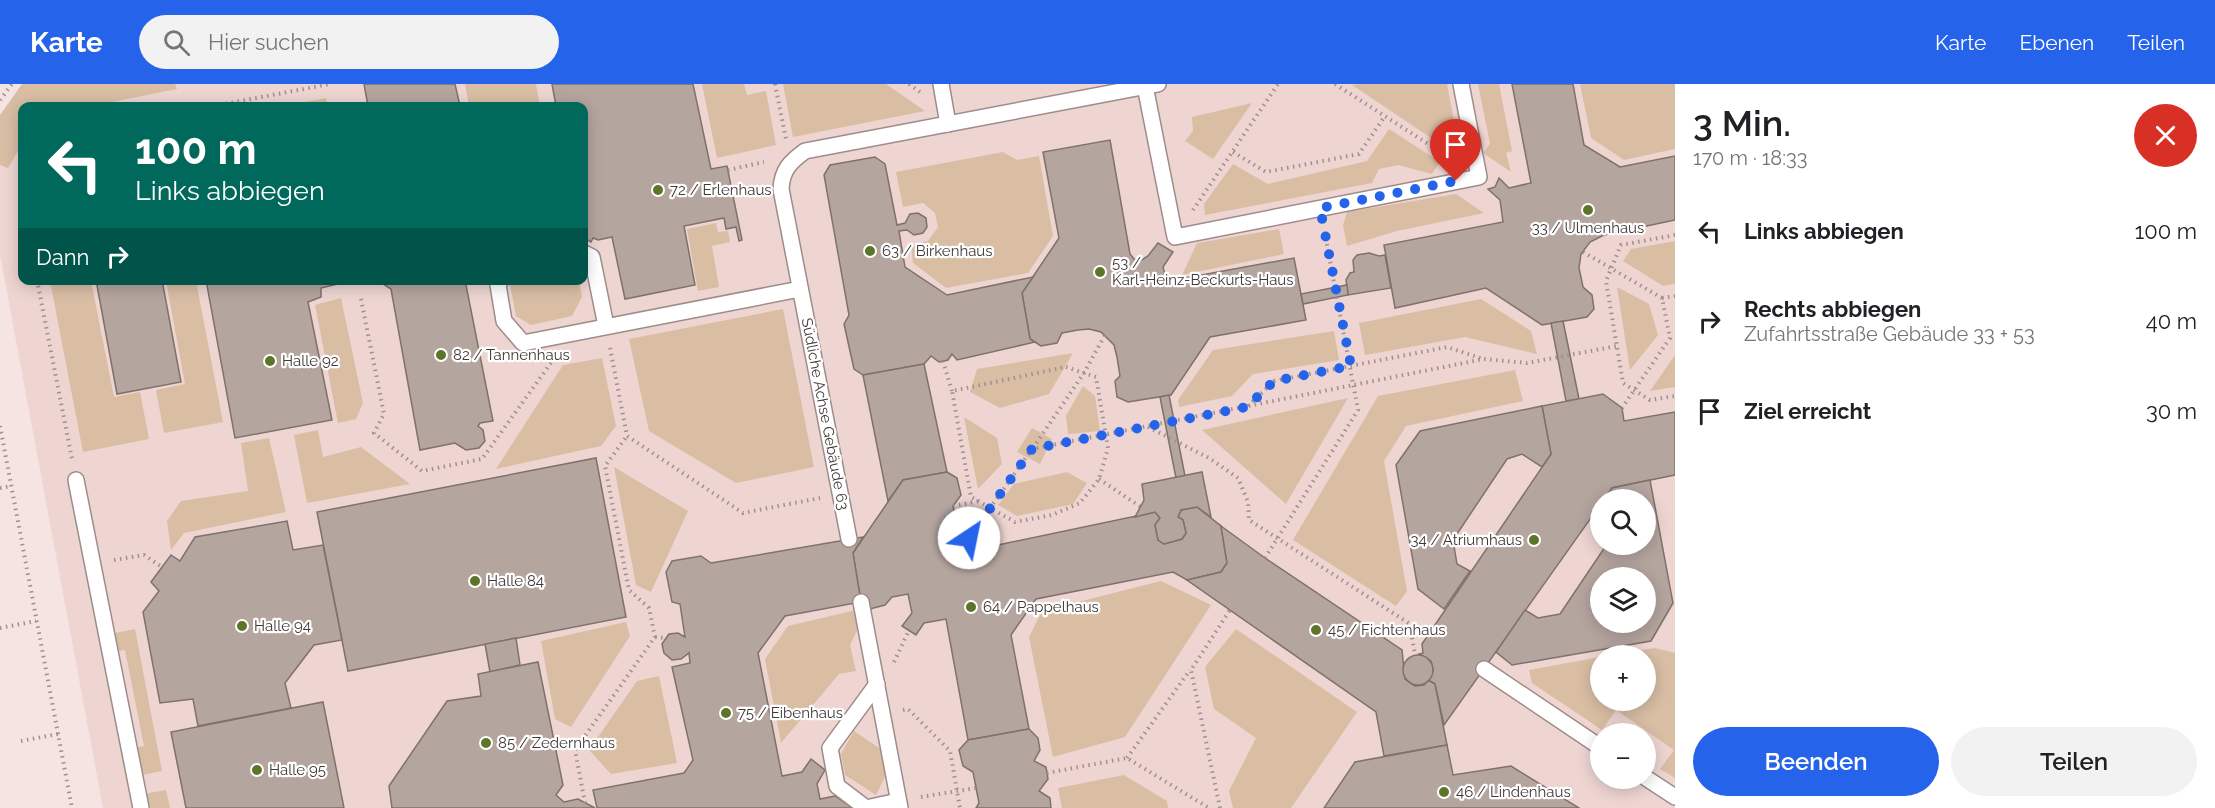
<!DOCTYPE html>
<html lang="de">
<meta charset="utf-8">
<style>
:root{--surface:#fff;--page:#f2f2f2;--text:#202124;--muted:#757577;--accent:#2563eb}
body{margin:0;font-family:Raleway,sans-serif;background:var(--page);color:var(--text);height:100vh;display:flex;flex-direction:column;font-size:22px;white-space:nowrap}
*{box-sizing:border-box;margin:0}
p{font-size:20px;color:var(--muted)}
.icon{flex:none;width:33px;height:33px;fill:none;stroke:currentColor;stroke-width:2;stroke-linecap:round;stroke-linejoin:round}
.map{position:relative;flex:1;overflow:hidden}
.drawer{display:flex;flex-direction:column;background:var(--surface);width:540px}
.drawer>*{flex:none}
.hud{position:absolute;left:18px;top:18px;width:570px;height:183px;border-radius:12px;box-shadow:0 3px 15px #0003;background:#00695c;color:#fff;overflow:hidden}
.tools{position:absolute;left:1590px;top:405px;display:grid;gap:12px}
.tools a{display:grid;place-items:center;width:66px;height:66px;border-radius:50%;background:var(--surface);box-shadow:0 3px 15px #0003;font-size:30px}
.pin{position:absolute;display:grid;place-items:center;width:51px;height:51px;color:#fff;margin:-62px -26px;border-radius:50% 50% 50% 0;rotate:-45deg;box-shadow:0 0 6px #0007}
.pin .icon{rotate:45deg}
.me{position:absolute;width:66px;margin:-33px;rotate:34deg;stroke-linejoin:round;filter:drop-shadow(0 0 4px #0008)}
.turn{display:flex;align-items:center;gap:21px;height:126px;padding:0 18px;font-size:27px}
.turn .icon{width:78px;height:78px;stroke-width:2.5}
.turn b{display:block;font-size:42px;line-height:51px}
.then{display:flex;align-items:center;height:57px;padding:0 18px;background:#0003;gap:12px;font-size:22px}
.round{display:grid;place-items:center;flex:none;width:63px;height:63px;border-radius:32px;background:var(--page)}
.overview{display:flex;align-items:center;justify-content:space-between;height:102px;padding:0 18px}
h1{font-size:36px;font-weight:600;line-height:45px}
.cta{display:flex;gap:12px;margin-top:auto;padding:12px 18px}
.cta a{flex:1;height:69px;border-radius:36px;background:var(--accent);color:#fff;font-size:24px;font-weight:600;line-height:69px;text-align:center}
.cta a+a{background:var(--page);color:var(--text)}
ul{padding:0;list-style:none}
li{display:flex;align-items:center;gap:18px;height:90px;padding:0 18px}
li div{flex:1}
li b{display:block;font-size:22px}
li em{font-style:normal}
header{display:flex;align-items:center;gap:36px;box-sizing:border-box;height:84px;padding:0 30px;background:var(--accent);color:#fff}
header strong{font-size:28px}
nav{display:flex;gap:33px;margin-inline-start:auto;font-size:21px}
.search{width:420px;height:54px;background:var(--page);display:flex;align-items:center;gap:15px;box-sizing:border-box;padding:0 21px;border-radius:33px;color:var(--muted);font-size:22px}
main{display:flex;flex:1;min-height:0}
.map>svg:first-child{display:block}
.built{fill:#eed5d2;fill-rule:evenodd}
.green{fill:#d9bea4}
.building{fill:#b5a59f;stroke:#7f716b;stroke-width:1.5;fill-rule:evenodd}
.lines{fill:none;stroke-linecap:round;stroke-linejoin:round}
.service-casing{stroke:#9d8c8a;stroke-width:18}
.path{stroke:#9e918f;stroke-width:4;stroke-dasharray:1.5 4.5;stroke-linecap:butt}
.service{stroke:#fff;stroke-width:15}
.route{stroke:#2563eb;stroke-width:10;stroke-dasharray:0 18}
.poi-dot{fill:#5d7528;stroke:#fff;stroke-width:2}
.labels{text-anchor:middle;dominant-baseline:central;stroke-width:4.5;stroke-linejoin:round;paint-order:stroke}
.poi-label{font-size:15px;fill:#403938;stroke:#fff;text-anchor:start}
.street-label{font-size:15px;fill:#403938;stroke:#fff}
</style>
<header>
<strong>Karte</strong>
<div class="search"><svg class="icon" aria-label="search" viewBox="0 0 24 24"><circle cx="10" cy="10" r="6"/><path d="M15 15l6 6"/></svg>Hier suchen</div>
<nav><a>Karte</a><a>Ebenen</a><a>Teilen</a></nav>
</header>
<main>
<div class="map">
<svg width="1675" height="724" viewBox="0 0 1675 724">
<rect width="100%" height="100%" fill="#f6e4e2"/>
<path class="built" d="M 32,0 L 1675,0 L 1675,724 L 103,724 L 0,171 L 0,48 ZM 22,22 L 584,22 L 584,196 L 22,196 ZM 1600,416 L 1646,416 L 1646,460 L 1600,460 ZM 1600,494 L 1646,494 L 1646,538 L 1600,538 ZM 1600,572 L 1646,572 L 1646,616 L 1600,616 ZM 1600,650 L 1646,650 L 1646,694 L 1600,694 Z"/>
<g class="green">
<polygon points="22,0 175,0 177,5 92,22 22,22 22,60 8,84 0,81 0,31"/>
<polygon points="465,0 536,0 540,22 469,22"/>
<polygon points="702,0 744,0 747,11 766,7 776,61 717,74"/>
<polygon points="783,0 886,0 925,27 793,53"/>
<polygon points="1360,0 1447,0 1461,74 1352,1"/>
<polygon points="1478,0 1499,0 1512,67 1506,69 1511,88 1483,69 1490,60"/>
<polygon points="1580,0 1675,0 1675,65 1624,76 1591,54"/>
<polygon points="326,14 328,22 284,22"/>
<polygon points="1252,19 1213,75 1185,57 1193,47 1192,33"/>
<polygon points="1389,45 1440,78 1432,90 1398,81 1379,85 1372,99 1205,131 1204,120 1233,80 1268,100 1367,77"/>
<polygon points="1003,68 1017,76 1039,72 1053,152 1028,189 946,204 913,179 911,161 928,157 938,143 935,129 923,119 903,123 896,88"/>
<polygon points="1456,110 1484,129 1397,147 1347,162 1343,141 1347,128"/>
<polygon points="716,139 718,148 728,147 730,158 712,162 719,203 698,207 687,145"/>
<polygon points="1279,145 1284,170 1182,191 1197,159"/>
<polygon points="1675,157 1675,200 1663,202 1623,177 1631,165"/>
<polygon points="509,196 579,197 582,213 572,232 531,241 516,232"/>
<polygon points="50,197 91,197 114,313 140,308 149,355 83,368"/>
<polygon points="166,197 196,197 223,338 164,349 156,306 185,300"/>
<polygon points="1617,203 1649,220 1658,251 1630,286"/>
<polygon points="341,214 363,319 356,335 338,339 315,221"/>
<polygon points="1481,215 1531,247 1537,270 1465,253 1365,271 1359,239"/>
<polygon points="783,225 814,383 736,399 649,347 629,255"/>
<polygon points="1334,247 1339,276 1253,290 1232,312 1179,323 1178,316 1213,266"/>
<polygon points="1073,269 1049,310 1000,324 970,308 977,285"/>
<polygon points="1675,271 1675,303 1650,307"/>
<polygon points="602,274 616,342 601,362 496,385 563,281"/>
<polygon points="1515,286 1523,317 1406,342 1384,377 1407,507 1396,522 1293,456 1378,312"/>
<polygon points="1083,302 1095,312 1100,347 1068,350 1066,332"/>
<polygon points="1348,314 1286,420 1202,346"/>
<polygon points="964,333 997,354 1002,380 978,405"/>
<polygon points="1032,344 1052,355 1040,380 1017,368"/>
<polygon points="318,346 323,373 361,363 410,400 307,419 294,351"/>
<polygon points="269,354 286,428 184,449 171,466 167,437 181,417 248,407 241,359"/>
<polygon points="614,383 688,427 651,508 636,501"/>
<polygon points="1067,388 1087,399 1073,420 1017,432 998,421 1014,400"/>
<polygon points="1161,497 1211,521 1125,653 1053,673 1029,553 1042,527"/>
<polygon points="856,526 859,542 850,561 856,587 839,590 781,659 765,575 788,542"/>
<polygon points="626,538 630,552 571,643 555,635 541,557"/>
<polygon points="135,545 162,687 137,692 132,665 144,662 125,566 113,568 110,550"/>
<polygon points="1236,545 1357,628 1291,724 1233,724 1229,707 1256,654 1214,625 1205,583"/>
<polygon points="1655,564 1675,569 1675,694 1660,685 1674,666 1616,626 1602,646 1532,599 1529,586 1600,573 1600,616 1646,616 1646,572 1611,571"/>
<polygon points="659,592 677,679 611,690 589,666 637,597"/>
<polygon points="854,647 894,674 876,711 845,691 841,670"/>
<polygon points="1124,691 1167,717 1168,724 1062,724 1058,704"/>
<polygon points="166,706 170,724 147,724 144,710"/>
</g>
<g class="building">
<polygon points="364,0 455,0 460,22 368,22"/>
<polygon points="552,0 693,0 711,85 727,82 742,156 739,157 736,143 726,145 724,134 684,142 695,201 625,215 612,153 598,156 593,154 591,158 584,154 584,22 556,22"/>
<polygon points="1512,0 1573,0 1584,61 1620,83 1675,72 1675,136 1604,151 1590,158 1581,170 1579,184 1583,203 1592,211 1594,225 1587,233 1542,241 1486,204 1395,224 1384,161 1503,138 1500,116 1488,105 1495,103 1499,94 1509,104 1531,99"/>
<polygon points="1110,56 1130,170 1135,176 1140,177 1148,172 1158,159 1173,168 1163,183 1166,195 1169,197 1294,174 1306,236 1210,253 1171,311 1128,318 1117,313 1115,297 1120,292 1117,273 1114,261 1101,248 1089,245 1078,246 1062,249 1057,259 1041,262 1030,255 1022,209 1059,154 1043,68"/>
<polygon points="875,73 885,80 897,141 905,139 910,130 918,129 926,134 927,143 923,149 914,151 907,146 899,147 905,183 947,211 1033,193 1022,209 1030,255 1035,258 957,276 952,270 948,276 939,278 931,272 924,280 863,291 854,285 844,240 849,231 824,91 830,81"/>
<polygon points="1369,169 1379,172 1385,171 1391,204 1348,211 1346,196 1350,189 1354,188 1353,176 1357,171"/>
<polygon points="96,196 162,196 181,298 117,310"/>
<polygon points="206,196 354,196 321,204 321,213 308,218 332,336 235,354"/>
<polygon points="377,196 465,196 493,337 480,339 478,342 483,346 485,357 479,364 466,366 455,359 420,366 391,205"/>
<polygon points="1347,201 1348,211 1303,220 1301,210"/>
<polygon points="1563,237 1579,315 1566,317 1551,239"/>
<polygon points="924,280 947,388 903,396 888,417 863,291"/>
<polygon points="1603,310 1622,324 1624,337 1675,328 1675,391 1612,404 1604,416 1600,416 1598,424 1444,641 1435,600 1428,596 1433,587 1431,577 1419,570 1423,569 1422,560 1551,370 1542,322"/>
<polygon points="1169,311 1185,392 1176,394 1160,313"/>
<polygon points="1542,322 1551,370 1542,383 1522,370 1507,375 1453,456 1457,480 1470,487 1444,525 1418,505 1396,381 1420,347"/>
<polygon points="596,374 626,533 348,587 317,428"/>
<polygon points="947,388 957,394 961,411 953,422 956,439 961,448 974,458 993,462 1155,428 1160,434 1155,441 1158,456 1164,460 1182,455 1186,449 1183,436 1178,433 1181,426 1197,423 1221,442 1227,479 1221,488 1187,496 1173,488 1036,515 1011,551 1029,645 968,656 946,535 924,539 916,551 902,542 912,529 908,510 892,513 885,521 870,525 861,518 853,469 903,396"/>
<polygon points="1202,388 1211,433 1197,423 1181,426 1178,433 1183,436 1186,449 1182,455 1164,460 1158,456 1155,441 1160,434 1155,428 1135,433 1144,416 1142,400"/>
<path d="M 1650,396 L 1673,519 L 1651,557 L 1512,581 L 1496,568 L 1525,526 L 1538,534 L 1560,530 L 1607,460 L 1646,460 L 1646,416 L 1604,416 L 1612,404 ZM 1600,494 L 1646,494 L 1646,538 L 1600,538 Z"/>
<polygon points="287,437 293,466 323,461 342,556 314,561 285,599 291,624 198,642 193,615 160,619 143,528 159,507 151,498 171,471 180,477 195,453"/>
<polygon points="1221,442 1265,474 1402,566 1405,595 1415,602 1424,601 1428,596 1435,600 1447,661 1384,672 1376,628 1187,496 1221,488 1227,479"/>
<polygon points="863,453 853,469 861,518 785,532 758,569 782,692 802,688 811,675 825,686 817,700 820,715 835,712 853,724 597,724 593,706 684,689 693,676 672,583 690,579 689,569 681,575 672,576 664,569 662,560 669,550 678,549 685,553 680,520 672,518 666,488 672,477 701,472 711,479"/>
<polygon points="516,554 520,581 490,588 485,560"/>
<circle cx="1418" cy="586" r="15"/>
<polygon points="538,578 563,701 556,711 564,718 578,715 595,724 392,724 389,702 447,617 481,612 478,590"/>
<polygon points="323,618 344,724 186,724 171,648"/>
<polygon points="1029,645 1038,654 1040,666 1034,677 1046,683 1048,695 1039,707 1050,714 1051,724 976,724 979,719 973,688 963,682 959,666 968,656"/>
<polygon points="1447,661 1453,691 1511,682 1579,724 1324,724 1355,678"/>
</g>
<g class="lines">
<defs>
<g id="service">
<polyline points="941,0 948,40"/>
<polyline points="1145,2 1175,153 1479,93 1461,0"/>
<polyline points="584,169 592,173 606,242"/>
<polyline points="501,196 498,201 504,237 523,259 800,205"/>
<polyline points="76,396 141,724"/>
<path d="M 849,455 L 781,105 C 782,86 790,78 805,67 L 1158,0"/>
<polyline points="861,518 900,724"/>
<polyline points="1484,585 1600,663"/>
<polyline points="877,600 830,664 837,702 866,724 898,717"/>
<polyline points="1646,694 1675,713"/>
</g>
</defs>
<use href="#service" class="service-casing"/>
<g class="path">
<polyline points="775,0 786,55"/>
<polyline points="909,0 920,8"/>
<polyline points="1335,0 1453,76"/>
<polyline points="0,16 12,0"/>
<polyline points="214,22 330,0"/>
<polyline points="1233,68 1266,88 1359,70 1385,32"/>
<polyline points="728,86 764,78"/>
<polyline points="22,101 20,109 22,123"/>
<polyline points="1193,126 1278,0"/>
<polyline points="1675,151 1621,161 1606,197 1623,299 1650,316 1675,312"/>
<polyline points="1583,168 1662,214 1670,254 1622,324"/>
<polyline points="37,196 72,375"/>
<polyline points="1662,214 1675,212"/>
<polyline points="361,215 384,330 374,349 422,387 482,375 553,276"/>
<polyline points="610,264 627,352 743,429 820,414"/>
<polyline points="943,277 952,307"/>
<polygon points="1066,283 1096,293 1108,364 1099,395 1080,419 1052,431 1015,438 971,413 952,307"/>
<polyline points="1248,322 1274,297 1447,263 1483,275"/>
<polyline points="0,342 72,724"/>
<polyline points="1148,343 1209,374 1238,394 1248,418 1249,436 1427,551"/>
<polyline points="1033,364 1084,289 1105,251"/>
<polyline points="1099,395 1141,423"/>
<polyline points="0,404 11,402"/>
<polyline points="953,422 979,417"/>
<polyline points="969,454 1032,365 1484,275 1527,279 1617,262"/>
<polyline points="1265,474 1358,326 1324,145"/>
<polyline points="114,476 144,471 162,483"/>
<polyline points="1410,542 1415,571"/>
<polyline points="0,544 36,537"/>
<polyline points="655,553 666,554"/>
<polyline points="894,578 909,546"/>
<polyline points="903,626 908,625 950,667 960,724"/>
<polyline points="21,657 58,650"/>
<polyline points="1127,674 1190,586"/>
<polyline points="1047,689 1127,674 1209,724"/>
<polyline points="921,713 976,704"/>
<polyline points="585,719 575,666 655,553 649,524 629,506 605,382 627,352"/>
<polyline points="1220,724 1191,586 1230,526"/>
</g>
<use href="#service" class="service"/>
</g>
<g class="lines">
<polyline class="route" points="969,454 1032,365 1247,323 1274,297 1351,282 1320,124 1456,97"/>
</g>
<g class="poi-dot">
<circle cx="658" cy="106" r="6"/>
<circle cx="1588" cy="126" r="6"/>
<circle cx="870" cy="167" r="6"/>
<circle cx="1100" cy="188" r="6"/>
<circle cx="441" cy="271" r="6"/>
<circle cx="270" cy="277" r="6"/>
<circle cx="1534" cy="456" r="6"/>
<circle cx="475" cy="497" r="6"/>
<circle cx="971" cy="523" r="6"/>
<circle cx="242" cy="542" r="6"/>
<circle cx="1316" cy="546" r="6"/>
<circle cx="726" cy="629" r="6"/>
<circle cx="486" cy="659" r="6"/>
<circle cx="257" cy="686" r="6"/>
<circle cx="1444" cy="708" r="6"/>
</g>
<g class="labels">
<g class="poi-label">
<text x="670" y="106">72 / Erlenhaus</text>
<text x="1588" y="144" text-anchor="middle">33 / Ulmenhaus</text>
<text x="882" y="167">63 / Birkenhaus</text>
<text x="1112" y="179">53 /<tspan x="1112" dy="17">Karl-Heinz-Beckurts-Haus</tspan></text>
<text x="453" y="271">82 / Tannenhaus</text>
<text x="282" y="277">Halle 92</text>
<text x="1522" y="456" text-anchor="end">34 / Atriumhaus</text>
<text x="487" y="497">Halle 84</text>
<text x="983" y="523">64 / Pappelhaus</text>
<text x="254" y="542">Halle 94</text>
<text x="1328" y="546">45 / Fichtenhaus</text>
<text x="738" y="629">75 / Eibenhaus</text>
<text x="498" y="659">85 / Zedernhaus</text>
<text x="269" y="686">Halle 95</text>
<text x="1456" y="708">46 / Lindenhaus</text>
</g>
<g class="street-label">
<text transform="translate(825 330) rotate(79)">Südliche Achse Gebäude 63</text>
</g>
</g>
</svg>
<div class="tools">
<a><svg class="icon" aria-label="search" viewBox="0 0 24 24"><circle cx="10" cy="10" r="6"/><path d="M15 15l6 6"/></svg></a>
<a><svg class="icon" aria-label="layers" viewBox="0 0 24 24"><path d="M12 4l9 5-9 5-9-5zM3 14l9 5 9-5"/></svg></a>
<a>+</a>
<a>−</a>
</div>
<div class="pin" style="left:1456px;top:97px;background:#d93025"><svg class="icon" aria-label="arrive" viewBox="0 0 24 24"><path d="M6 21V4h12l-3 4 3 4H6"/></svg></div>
<svg class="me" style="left:969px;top:454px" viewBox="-20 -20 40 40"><circle r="19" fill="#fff"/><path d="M0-13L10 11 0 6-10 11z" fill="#2563eb"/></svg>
<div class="hud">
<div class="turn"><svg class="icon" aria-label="left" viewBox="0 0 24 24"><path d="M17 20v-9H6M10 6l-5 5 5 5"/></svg><div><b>100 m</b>Links abbiegen</div></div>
<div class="then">Dann<svg class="icon" aria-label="right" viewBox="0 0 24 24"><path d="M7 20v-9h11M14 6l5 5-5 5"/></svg></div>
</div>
</div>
<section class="drawer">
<div class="overview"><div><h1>3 Min.</h1><p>170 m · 18:33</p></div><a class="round" style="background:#d93025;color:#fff"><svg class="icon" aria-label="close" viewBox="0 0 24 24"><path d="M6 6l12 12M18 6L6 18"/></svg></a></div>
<ul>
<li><svg class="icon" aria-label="left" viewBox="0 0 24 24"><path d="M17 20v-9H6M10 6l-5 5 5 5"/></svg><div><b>Links abbiegen</b></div><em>100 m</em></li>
<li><svg class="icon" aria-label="right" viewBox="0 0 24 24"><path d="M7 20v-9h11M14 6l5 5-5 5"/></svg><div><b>Rechts abbiegen</b><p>Zufahrtsstraße Gebäude 33 + 53</p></div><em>40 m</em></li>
<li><svg class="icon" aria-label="arrive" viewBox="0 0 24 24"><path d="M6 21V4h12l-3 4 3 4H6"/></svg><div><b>Ziel erreicht</b></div><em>30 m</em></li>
</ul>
<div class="cta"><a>Beenden</a><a>Teilen</a></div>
</section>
</main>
